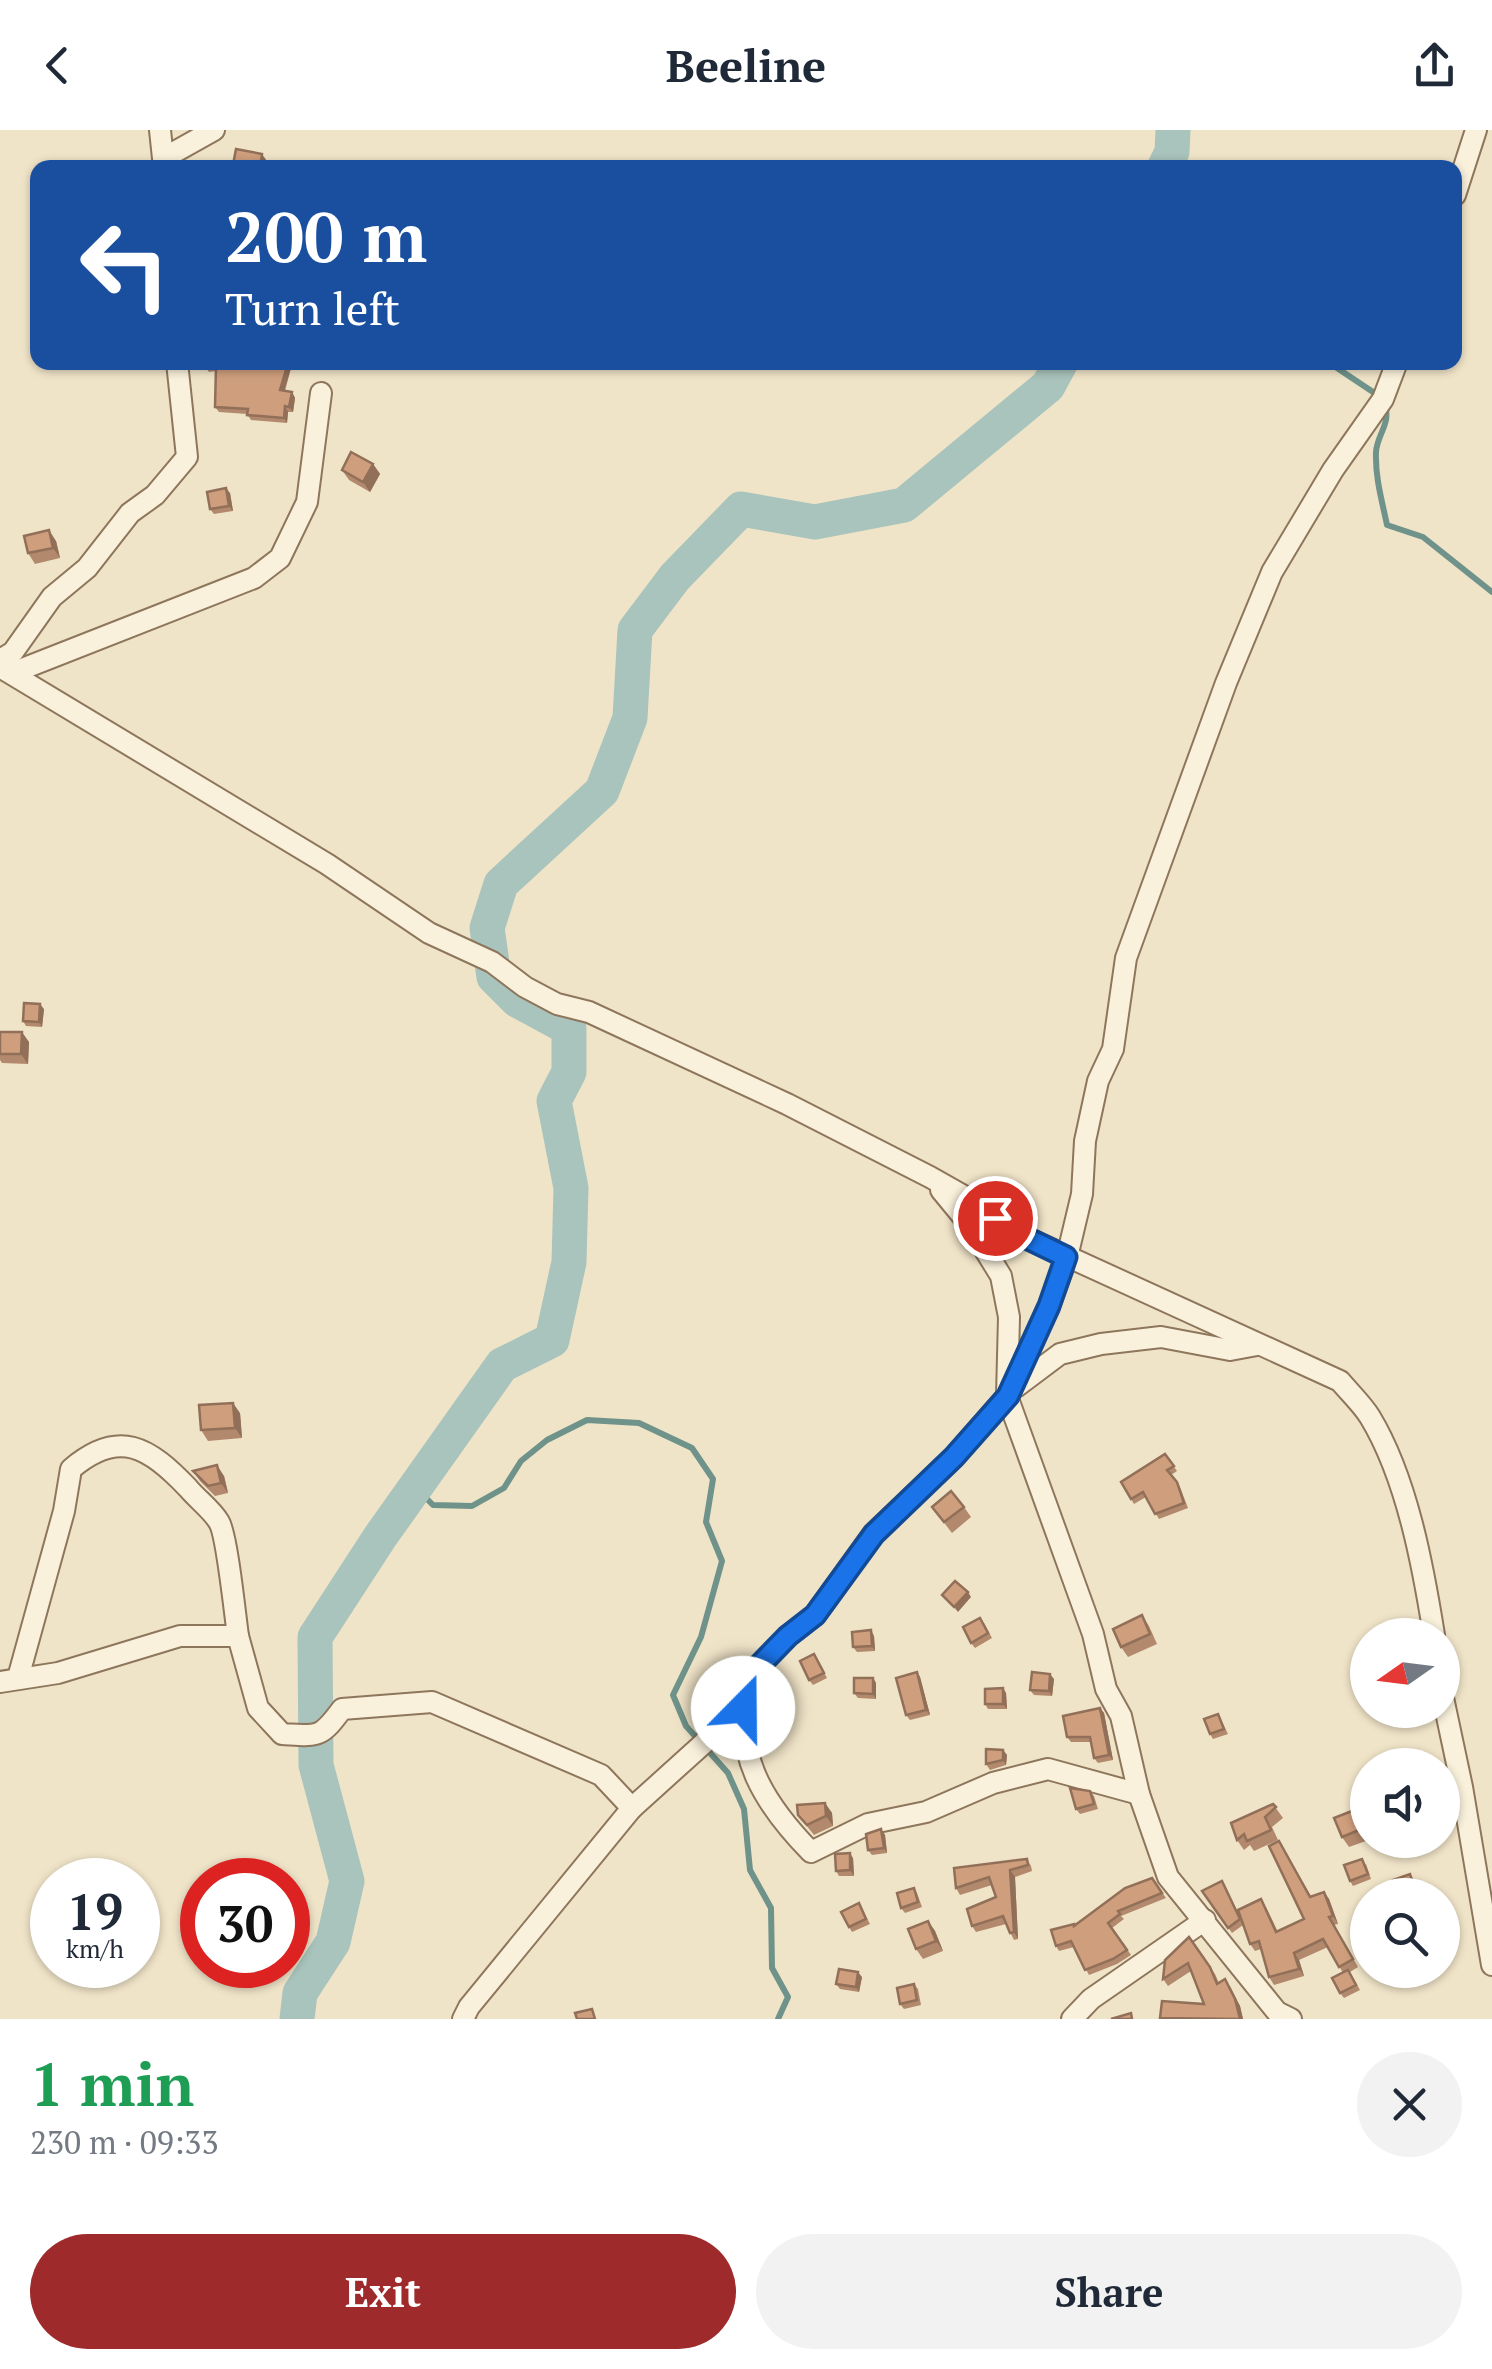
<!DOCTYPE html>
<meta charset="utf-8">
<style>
:root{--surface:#fff;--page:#f2f2f3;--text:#1f2937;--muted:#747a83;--accent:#9e2a2b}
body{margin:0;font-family:"PT Serif",serif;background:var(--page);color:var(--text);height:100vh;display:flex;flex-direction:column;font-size:38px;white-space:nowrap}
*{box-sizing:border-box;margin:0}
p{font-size:32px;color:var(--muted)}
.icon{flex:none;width:55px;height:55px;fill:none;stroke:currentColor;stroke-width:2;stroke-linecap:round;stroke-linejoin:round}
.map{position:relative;height:1889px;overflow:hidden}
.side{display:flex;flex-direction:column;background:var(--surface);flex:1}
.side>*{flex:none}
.banner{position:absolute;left:30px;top:30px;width:1432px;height:210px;border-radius:20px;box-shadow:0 2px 8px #0004;background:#1a4fa0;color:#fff;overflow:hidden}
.needle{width:65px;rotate:256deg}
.buttons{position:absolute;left:1350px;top:1488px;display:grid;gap:20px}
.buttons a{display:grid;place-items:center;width:110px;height:110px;border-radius:50%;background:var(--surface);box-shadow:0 2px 8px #0004;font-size:50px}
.speed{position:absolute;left:30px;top:1728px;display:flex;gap:20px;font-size:50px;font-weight:700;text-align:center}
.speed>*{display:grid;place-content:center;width:130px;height:130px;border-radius:50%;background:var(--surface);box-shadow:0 2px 8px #0004;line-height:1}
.speed small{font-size:25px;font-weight:400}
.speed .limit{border:15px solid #d22;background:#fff;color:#111}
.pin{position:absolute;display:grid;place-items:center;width:85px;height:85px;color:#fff;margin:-42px;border:5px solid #fff;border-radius:50%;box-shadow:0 2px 10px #0007}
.me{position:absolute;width:110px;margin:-55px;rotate:22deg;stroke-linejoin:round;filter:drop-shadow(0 0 8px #0008)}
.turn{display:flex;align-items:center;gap:35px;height:210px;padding:0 30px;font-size:45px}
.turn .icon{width:130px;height:130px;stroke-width:2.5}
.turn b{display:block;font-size:70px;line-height:85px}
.round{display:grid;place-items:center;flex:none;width:105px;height:105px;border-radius:52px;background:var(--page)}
.overview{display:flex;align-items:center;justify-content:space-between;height:170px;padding:0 30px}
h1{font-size:60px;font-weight:700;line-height:75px;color:#1e9e55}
.button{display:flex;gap:20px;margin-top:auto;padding:20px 30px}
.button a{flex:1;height:115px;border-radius:60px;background:var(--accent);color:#fff;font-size:40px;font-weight:700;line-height:115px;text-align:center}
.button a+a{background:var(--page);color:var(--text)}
header{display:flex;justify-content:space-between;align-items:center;height:130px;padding:0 30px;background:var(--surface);font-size:45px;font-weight:700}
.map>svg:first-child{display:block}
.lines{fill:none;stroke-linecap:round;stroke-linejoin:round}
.stream{stroke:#6f938a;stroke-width:6}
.river{stroke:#a9c4bc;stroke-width:35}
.minor-casing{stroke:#8d765c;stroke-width:24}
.minor{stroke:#faf1dc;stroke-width:20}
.wall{fill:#b2896c}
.shaded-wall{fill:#916f58}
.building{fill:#cf9f7d;stroke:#916f58;stroke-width:2.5}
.route-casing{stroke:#114b97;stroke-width:25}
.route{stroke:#1a73e8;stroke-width:18}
</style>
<header><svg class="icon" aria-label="back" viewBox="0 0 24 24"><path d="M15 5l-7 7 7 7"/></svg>Beeline<svg class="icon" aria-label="share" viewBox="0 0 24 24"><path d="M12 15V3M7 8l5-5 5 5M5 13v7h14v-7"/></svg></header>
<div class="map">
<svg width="1492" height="1889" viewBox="0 0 1492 1889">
<rect width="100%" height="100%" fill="#f0e4c8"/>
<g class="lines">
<g class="stream">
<polyline points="1328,232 1379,266"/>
<path d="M 1385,276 C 1391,293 1377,305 1376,322 C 1375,347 1382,371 1387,395 L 1423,407 L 1492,462"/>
<polyline points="415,1357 433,1375 472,1376 504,1358 521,1331 547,1310 587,1290 639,1293 692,1318 713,1349 706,1392 722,1431 701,1507 673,1565 686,1596 728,1643 744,1679 750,1740 771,1778 772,1838 788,1867 778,1889"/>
</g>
<g class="river">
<polyline points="1164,38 1172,22 1173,0"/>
<polyline points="297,1889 300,1863 333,1812 347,1751 316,1635 315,1507 380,1407 502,1235 552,1210 569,1132 571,1058 554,971 569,942 569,898 517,870 494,847 487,798 501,754 602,661 630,588 635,500 675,447 741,379 815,392 904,375 1048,256 1061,232"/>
</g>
<defs>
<g id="minor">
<polyline points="160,0 164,38"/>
<polyline points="164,28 214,0"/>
<polyline points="1455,65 1476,0"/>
<polyline points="0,530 13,522 52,467 87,438 130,383 155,365 187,327 177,232"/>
<path d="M 0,537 L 327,734 L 429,803 L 492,832 L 525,857 L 557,874 L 589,882 L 787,974 L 930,1047 L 976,1073 L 1014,1102 L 1340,1251 C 1350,1263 1362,1274 1370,1287 C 1407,1348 1423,1436 1434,1505"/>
<polyline points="12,543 254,448 280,428 307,372 321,263"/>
<polyline points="941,1060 969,1094 1001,1146 1009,1187 1007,1266 1093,1504 1106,1559 1121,1586 1139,1664 1168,1747 1277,1882 1291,1889"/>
<polyline points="1016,1257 1060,1224 1101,1214 1161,1207 1230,1220 1257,1215"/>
<path d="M 18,1548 L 64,1381 L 71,1339 C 119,1298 149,1317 188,1358 C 197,1369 212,1380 219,1392 C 227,1405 235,1485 238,1506"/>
<path d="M 0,1552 L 58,1543 L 180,1506 L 238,1506 L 258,1578 L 282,1604 C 318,1606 320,1609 342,1579 L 432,1572 L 601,1645 L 632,1678"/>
<path d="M 749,1557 C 731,1624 766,1676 811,1722 L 868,1694 L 926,1682 L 993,1653 L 1048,1639 L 1139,1664"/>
<polyline points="1442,1563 1462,1657 1492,1835"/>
<polyline points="463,1889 469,1877 632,1678 704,1613 753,1542 788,1506 815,1485 873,1404 954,1327 1007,1266 1049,1176 1067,1127 1082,1064 1085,1011 1098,951 1113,919 1126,828 1226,553 1272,442 1333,340 1383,269 1397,232"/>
<polyline points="1072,1889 1091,1869 1205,1790"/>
</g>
</defs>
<use href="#minor" class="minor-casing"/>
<use href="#minor" class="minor"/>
</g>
<g class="wall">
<polygon points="288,233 291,238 285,261 292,262 295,268 293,282 288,282 287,293 251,290 247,284 219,282 215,277 216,241 209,242 205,237"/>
<polygon points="373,334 380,344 370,362 349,350 342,340"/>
<polygon points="230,363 233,381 214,384 210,379"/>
<polygon points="56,411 60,428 35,434 28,423"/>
<polygon points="44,879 42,897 26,896 23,891"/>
<polygon points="0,902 29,912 28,934 2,933 0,930"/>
<polygon points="240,1283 242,1308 208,1311 201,1300"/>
<polygon points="1165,1324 1177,1341 1171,1345 1180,1357 1188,1378 1159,1389 1146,1367 1134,1374 1131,1369"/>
<polygon points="193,1341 224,1346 228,1363 215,1366 200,1351"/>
<polygon points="932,1377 964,1377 971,1387 952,1403"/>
<polygon points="1142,1485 1149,1496 1157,1514 1128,1527 1121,1517"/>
<polygon points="984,1493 992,1508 975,1518 971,1513"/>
<polygon points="874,1506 875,1521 857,1522 853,1517"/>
<polygon points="814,1524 827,1548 813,1555 809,1550"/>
<polygon points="917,1542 920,1547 930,1585 910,1590 906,1585"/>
<polygon points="873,1548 876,1553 876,1569 858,1568 854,1563"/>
<polygon points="1054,1549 1052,1566 1034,1565 1030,1560"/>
<polygon points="1003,1558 1006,1563 1007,1579 988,1579 985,1574"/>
<polygon points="1100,1578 1104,1583 1113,1630 1098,1633 1094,1628 1091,1612 1071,1612 1067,1607"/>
<polygon points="1218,1584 1228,1604 1213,1609 1210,1604"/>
<polygon points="1003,1620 1007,1625 1006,1635 990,1640 986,1634"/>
<polygon points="1090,1661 1094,1666 1098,1679 1080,1684 1076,1679"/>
<polygon points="825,1673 832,1683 833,1696 814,1705 798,1685"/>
<polygon points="1273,1674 1283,1688 1272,1697 1278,1710 1254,1721 1250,1715 1244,1720 1237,1710"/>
<polygon points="1359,1691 1366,1711 1349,1717 1342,1707"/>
<polygon points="881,1699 885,1705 887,1723 872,1725 868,1720"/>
<polygon points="1279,1711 1311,1766 1324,1762 1329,1769 1338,1794 1334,1795 1358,1837 1350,1842 1360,1860 1344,1868 1340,1863 1343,1843 1328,1817 1299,1830 1304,1846 1274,1855 1269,1847 1261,1819 1255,1821 1250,1814 1243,1795 1232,1803 1202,1761 1225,1756 1241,1790 1266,1777 1278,1802 1304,1789"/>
<polygon points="853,1728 854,1746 839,1746 836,1741"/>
<polygon points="1027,1729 1031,1736 1032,1741 1015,1747 1018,1809 1014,1810 1006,1794 976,1802 972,1796 996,1767 992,1755 960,1765 956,1758"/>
<polygon points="1366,1734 1371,1749 1353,1756 1350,1751"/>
<polygon points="1152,1748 1166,1768 1121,1786 1124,1789 1112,1798 1131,1825 1117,1834 1089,1845 1074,1817 1059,1821 1056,1816 1074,1796"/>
<polygon points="914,1758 917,1763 922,1777 905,1783 901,1778"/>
<polygon points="859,1773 870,1794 852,1802 849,1797"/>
<polygon points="928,1791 935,1801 943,1821 923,1829 916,1819"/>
<polygon points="1189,1807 1215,1844 1219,1853 1230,1856 1240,1876 1243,1889 1161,1889 1160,1888 1204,1874 1191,1841 1168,1856 1163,1849"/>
<polygon points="1401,1840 1417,1840 1405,1846"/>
<polygon points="862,1847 859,1862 840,1859 836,1854"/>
<polygon points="914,1854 918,1859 921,1875 904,1879 900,1874"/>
</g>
<g class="shaded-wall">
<polygon points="262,24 269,34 269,38 260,38"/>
<polygon points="288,233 291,238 283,265 280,260"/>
<polygon points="292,262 295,268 293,282 289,277"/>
<polygon points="285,276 288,282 287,293 284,288"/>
<polygon points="373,334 380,344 370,362 363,352"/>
<polygon points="226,358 230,363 233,381 229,376"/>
<polygon points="49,400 56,411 60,428 53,418"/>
<polygon points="40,874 44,879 42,897 39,892"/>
<polygon points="22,902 29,912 28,934 21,924"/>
<polygon points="233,1273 240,1283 242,1308 235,1298"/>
<polygon points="217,1335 224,1346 228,1363 221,1353"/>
<polygon points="968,1462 971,1467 958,1482 954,1477"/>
<polygon points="871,1500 874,1506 875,1521 872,1516"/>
<polygon points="917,1542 920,1547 930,1585 926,1580"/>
<polygon points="1050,1544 1054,1549 1052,1566 1049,1561"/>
<polygon points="873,1548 876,1553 876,1569 873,1564"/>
<polygon points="1003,1558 1006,1563 1007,1579 1003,1574"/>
<polygon points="1100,1578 1104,1583 1113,1630 1109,1625"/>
<polygon points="1003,1620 1007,1625 1006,1635 1003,1630"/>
<polygon points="825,1673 832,1683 833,1696 826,1686"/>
<polygon points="1352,1681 1359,1691 1366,1711 1359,1700"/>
<polygon points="881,1699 885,1705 887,1723 884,1718"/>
<polygon points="850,1723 853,1728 854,1746 850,1740"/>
<polygon points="1010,1740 1015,1747 1018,1809 1014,1802"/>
<polygon points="1410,1744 1416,1753 1420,1765 1416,1765"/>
<polygon points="1324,1762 1329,1769 1338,1794 1333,1786"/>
<polygon points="928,1791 935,1801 943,1821 936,1811"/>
<polygon points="1294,1823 1299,1830 1304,1846 1299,1839"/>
<polygon points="858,1842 862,1847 859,1862 856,1857"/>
<polygon points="1225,1849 1240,1876 1243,1889 1240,1889"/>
</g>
<g class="building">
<polygon points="236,19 262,24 260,38 243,38 233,35"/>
<polygon points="206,232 288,233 280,260 292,262 289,277 285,276 284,288 247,285 248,279 215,277 216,236 205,237"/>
<polygon points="351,322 373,334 363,352 342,340"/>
<polygon points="226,358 229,376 210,379 207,362"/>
<polygon points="49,400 53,418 28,423 24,406"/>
<polygon points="24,873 40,874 39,892 23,891"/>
<polygon points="0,902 22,902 21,924 0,924"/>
<polygon points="233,1273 235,1298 201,1300 199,1275"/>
<polygon points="1165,1324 1174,1336 1167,1340 1177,1352 1184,1373 1155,1384 1143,1362 1131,1369 1121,1352"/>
<polygon points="217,1335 221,1353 208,1356 193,1341"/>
<polygon points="951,1361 964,1377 944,1392 932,1377"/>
<polygon points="955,1451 968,1462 954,1477 942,1465"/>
<polygon points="1142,1485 1150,1504 1121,1517 1113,1499"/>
<polygon points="980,1488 988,1503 971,1513 963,1497"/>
<polygon points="871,1500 872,1516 853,1517 852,1502"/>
<polygon points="814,1524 824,1543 809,1550 800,1531"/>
<polygon points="917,1542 926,1580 906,1585 896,1548"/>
<polygon points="1032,1542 1050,1544 1049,1561 1030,1560"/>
<polygon points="854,1548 873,1548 873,1564 854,1563"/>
<polygon points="1003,1558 1003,1574 985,1574 985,1559"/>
<polygon points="1100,1578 1109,1625 1094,1628 1090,1607 1067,1607 1063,1586"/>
<polygon points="1218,1584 1224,1599 1210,1604 1204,1589"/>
<polygon points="986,1619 1003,1620 1003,1630 986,1634"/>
<polygon points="1070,1658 1090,1661 1094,1674 1076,1679"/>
<polygon points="825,1673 826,1686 807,1695 798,1685 797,1675"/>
<polygon points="1273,1674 1276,1677 1265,1687 1271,1700 1247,1711 1244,1704 1237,1710 1231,1693"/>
<polygon points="1352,1681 1359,1700 1342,1707 1334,1688"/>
<polygon points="881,1699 884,1718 868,1720 866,1704"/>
<polygon points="1279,1711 1310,1767 1324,1762 1333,1786 1329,1787 1353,1829 1339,1837 1323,1809 1294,1823 1299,1839 1269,1847 1259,1811 1250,1814 1238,1780 1261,1769 1276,1802 1304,1789 1269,1716"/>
<polygon points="850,1723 850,1740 836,1741 835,1724"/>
<polygon points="1027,1729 1028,1735 1010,1740 1014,1802 1010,1803 1003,1786 972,1796 967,1779 996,1767 989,1747 956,1758 954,1738"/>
<polygon points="1362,1729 1368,1744 1350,1751 1344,1735"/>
<polygon points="1410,1744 1416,1765 1393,1765 1397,1763 1393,1750"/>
<polygon points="1152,1748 1162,1763 1118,1781 1120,1784 1108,1793 1127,1820 1113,1829 1085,1840 1071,1811 1056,1816 1051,1800 1074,1794 1074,1796 1125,1758"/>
<polygon points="1222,1751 1240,1789 1228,1798 1202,1761"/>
<polygon points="914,1758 918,1772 901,1778 897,1763"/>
<polygon points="859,1773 866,1789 849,1797 841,1782"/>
<polygon points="928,1791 936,1811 916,1819 908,1799"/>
<polygon points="1189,1807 1210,1837 1217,1854 1225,1849 1235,1869 1240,1889 1160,1888 1162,1871 1204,1874 1188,1833 1163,1849 1165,1830"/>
<polygon points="839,1839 858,1842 856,1857 836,1854"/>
<polygon points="1348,1840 1356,1855 1340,1863 1332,1848"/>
<polygon points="914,1854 917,1870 900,1874 897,1858"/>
<polygon points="592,1879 595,1889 577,1889 575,1883"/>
<polygon points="1131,1883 1132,1889 1111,1889"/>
</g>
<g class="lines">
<defs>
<polyline id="route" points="743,1578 753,1542 788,1506 815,1485 874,1404 954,1327 1008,1266 1049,1176 1066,1127 1014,1102 995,1088"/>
</defs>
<use href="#route" class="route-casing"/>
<use href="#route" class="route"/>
</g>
</svg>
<div class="buttons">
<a><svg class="needle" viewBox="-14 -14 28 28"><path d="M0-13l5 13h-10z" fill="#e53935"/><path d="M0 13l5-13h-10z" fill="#747a83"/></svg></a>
<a><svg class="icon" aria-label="sound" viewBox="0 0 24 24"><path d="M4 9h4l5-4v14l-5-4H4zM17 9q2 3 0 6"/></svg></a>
<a><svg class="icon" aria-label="search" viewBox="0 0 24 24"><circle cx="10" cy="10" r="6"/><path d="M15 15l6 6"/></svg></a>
</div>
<div class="speed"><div>19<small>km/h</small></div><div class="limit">30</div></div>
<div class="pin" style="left:995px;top:1088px;background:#d93025"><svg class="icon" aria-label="arrive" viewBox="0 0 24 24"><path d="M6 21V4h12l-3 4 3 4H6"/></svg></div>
<svg class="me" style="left:743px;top:1578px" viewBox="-20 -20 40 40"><circle r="19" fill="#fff"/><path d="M0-13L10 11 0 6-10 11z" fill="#1a73e8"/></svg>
<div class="banner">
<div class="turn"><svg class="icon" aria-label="left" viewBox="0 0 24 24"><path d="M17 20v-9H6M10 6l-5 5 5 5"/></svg><div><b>200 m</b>Turn left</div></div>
</div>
</div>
<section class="side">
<div class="overview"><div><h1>1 min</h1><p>230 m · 09:33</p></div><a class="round"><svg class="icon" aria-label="close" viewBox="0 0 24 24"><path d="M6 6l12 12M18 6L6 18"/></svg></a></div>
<div class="button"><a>Exit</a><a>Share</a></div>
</section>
